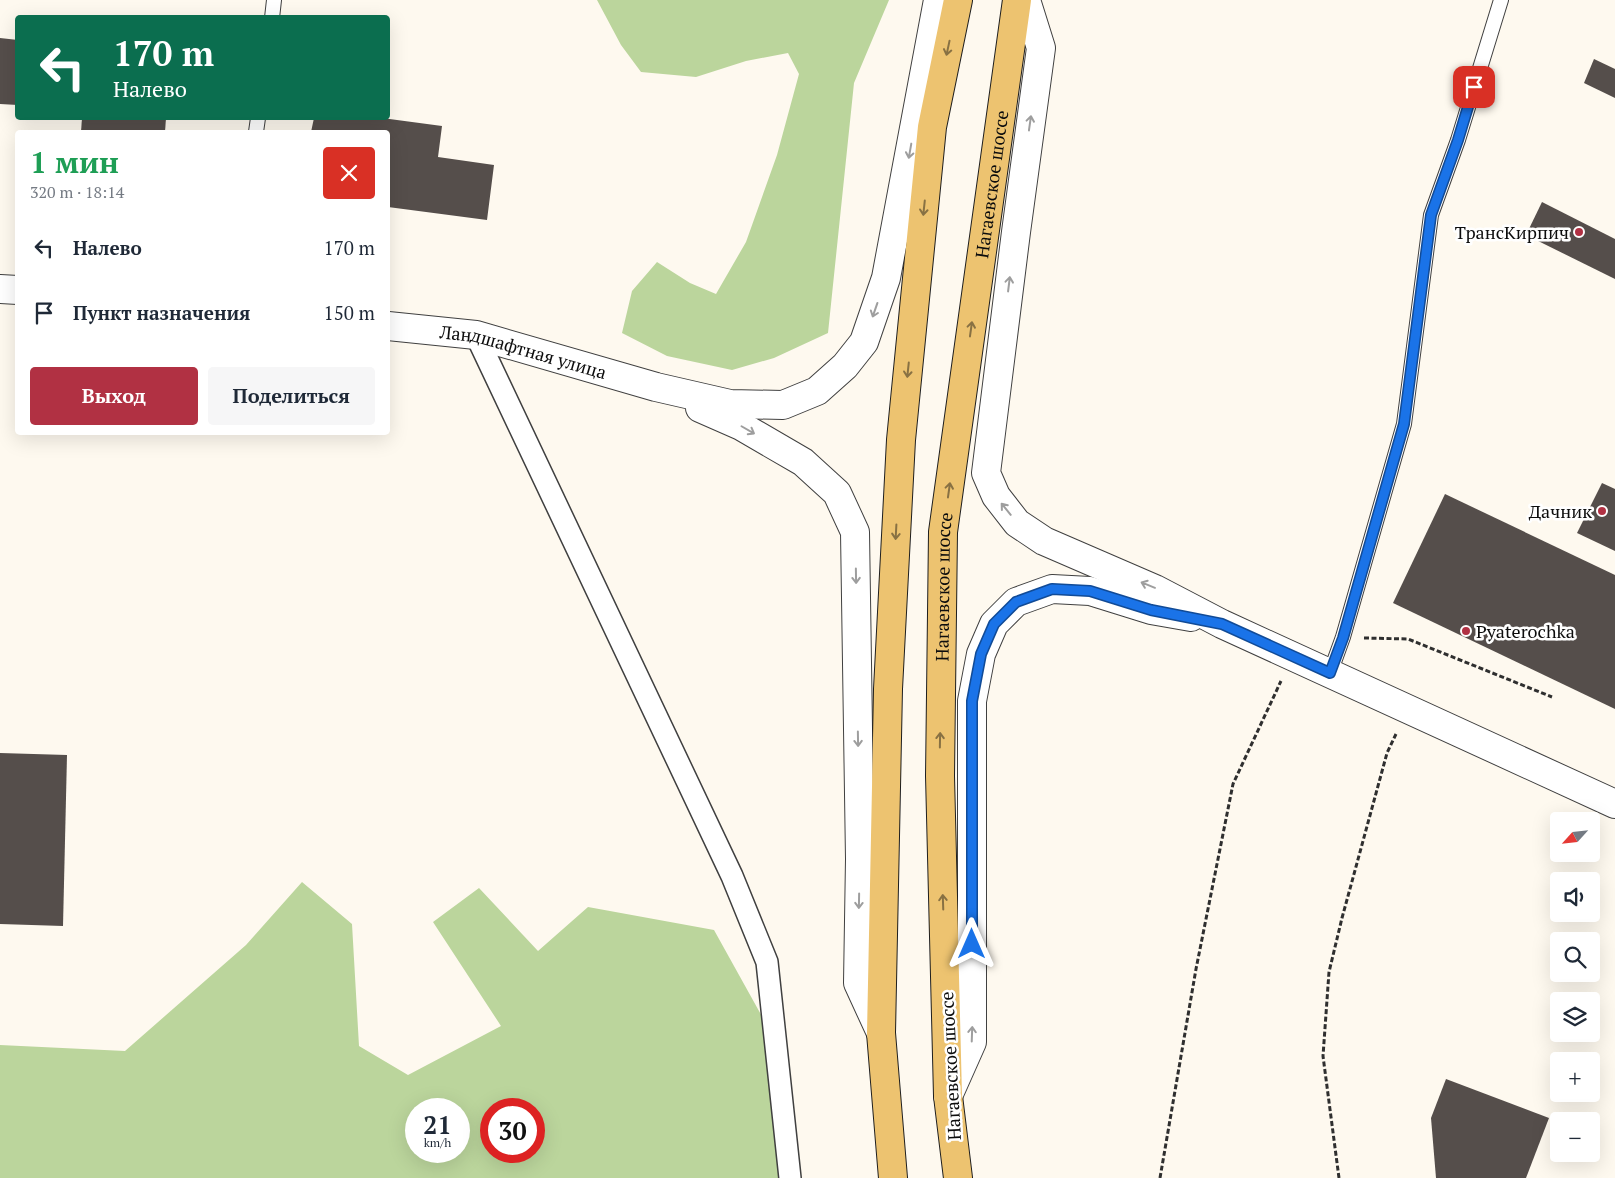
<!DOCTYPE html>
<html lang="ru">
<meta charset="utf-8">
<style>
:root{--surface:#fff;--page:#f6f6f7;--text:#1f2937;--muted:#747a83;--accent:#b13143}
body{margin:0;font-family:"PT Serif",serif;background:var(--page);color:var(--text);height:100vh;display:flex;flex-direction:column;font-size:19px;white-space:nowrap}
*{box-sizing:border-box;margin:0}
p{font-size:16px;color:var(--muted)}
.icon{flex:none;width:28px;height:28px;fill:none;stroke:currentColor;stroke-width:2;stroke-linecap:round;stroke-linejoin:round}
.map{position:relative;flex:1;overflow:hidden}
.details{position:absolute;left:15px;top:130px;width:375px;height:305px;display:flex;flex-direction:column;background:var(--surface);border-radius:5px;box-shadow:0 5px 20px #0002}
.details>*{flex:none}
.hud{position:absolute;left:15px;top:15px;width:375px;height:105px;border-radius:5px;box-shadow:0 5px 20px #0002;background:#0b6e4f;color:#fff;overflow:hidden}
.needle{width:32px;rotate:243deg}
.tools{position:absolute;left:1550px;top:812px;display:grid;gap:10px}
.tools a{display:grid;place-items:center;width:50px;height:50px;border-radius:5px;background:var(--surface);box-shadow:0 5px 20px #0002;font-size:25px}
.speed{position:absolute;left:405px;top:1098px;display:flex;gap:10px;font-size:25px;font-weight:700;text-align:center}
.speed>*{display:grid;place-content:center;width:65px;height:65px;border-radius:50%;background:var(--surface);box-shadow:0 5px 20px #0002;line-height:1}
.speed small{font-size:12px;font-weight:400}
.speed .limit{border:8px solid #d22;background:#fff;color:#111}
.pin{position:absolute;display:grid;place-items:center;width:42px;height:42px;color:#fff;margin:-21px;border-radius:10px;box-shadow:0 2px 8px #0006}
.me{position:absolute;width:55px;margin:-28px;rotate:0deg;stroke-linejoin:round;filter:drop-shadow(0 0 4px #0008)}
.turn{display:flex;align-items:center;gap:18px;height:105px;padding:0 15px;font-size:22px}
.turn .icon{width:65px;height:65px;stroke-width:2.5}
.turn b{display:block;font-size:35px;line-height:42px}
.round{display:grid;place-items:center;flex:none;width:52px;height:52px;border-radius:5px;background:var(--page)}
.overview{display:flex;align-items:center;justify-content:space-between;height:85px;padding:0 15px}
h1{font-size:30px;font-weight:800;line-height:38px;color:#1e9e55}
.primary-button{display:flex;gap:10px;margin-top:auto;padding:10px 15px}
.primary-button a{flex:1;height:58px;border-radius:5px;background:var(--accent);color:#fff;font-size:20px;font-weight:800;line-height:58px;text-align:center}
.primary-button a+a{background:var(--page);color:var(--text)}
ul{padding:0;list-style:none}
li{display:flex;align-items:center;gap:15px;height:65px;padding:0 15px}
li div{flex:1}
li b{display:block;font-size:19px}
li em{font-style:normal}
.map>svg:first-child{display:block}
.forest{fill:#bbd59c;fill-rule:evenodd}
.building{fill:#554e4b}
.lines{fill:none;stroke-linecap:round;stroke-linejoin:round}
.service-casing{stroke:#404040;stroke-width:16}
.pedestrian-casing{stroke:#404040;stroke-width:24}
.minor-casing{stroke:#404040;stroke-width:30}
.tertiary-casing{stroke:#404040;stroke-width:30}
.primary-casing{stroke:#1e1e1e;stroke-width:30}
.path{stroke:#2f2f2f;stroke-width:3;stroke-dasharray:5 2.5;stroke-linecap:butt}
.service{stroke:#fff;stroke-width:14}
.pedestrian{stroke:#fff;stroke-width:21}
.minor{stroke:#fff;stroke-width:28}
.tertiary{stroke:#fff;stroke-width:28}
.primary{stroke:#edc370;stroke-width:28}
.oneway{stroke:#887143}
.oneway2{stroke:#9e9e9e}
.route-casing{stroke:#114b97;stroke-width:12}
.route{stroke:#1a73e8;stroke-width:9}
.poi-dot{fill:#b13143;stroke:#fff;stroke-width:2}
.labels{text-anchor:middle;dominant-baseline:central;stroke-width:5;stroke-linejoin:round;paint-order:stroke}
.street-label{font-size:18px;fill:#0d0d0d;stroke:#fff}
.poi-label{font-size:18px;fill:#0d0d0d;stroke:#fff;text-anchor:end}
</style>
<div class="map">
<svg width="1615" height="1178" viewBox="0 0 1615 1178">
<rect width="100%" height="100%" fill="#fef9ef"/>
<g class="forest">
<polygon points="597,0 889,0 854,83 828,333 774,358 732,370 667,356 622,333 632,291 657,262 690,283 716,294 746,242 777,155 799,74 788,53 746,61 696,77 641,72 621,45"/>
<path d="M 302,882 L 352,924 L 359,1046 L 408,1075 L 501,1026 L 433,922 L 479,888 L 538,951 L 588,907 L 714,930 L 764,1020 L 795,1178 L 0,1178 L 0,1045 L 125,1051 L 246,945 ZM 416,1109 L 459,1109 L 459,1151 L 416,1151 ZM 491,1109 L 534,1109 L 534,1151 L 491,1151 Z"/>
</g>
<g class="building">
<polygon points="0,38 18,40 18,105 0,104"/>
<polygon points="1594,59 1615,69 1615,98 1584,83"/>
<polygon points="82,118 166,118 165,132 81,132"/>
<polygon points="314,118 382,118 442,126 438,157 494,165 487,220 388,207 388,132 311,132"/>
<polygon points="1542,202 1615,239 1615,279 1526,235"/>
<polygon points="1602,483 1615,489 1615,551 1577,533"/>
<polygon points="1445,494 1615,575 1615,709 1393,603"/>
<polygon points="0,753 67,755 63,926 0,924"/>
<polygon points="1446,1079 1549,1118 1526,1178 1436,1178 1431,1118"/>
</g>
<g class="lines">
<defs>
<g id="service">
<polyline points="272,18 274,0"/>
<polyline points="256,132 258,118"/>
<polyline points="1330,673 1343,637 1404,424 1431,215 1458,140 1501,0"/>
</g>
<polyline id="pedestrian" points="476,335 732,876 767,962 790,1178"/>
<g id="minor">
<polyline points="1026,0 1041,48 1016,232 986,473 996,496 1017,523 1044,541 1155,589 1222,624 1615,804"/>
<polyline points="948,1096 972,1042 972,701 981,654 994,624 1016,602 1052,589 1090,591 1151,610 1191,617"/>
</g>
<g id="tertiary">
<polyline points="0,289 18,290"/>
<path id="s1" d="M 388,326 L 476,335 L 656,387 L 730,404 L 783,405 L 817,391 L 845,366 L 864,342 L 886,278 L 938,0"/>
<polyline points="700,408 741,426 803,462 837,493 855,532 860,859 858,983 881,1033"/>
</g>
<g id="primary">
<polyline points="893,1178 881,1033 888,689 901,440 932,127 958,0"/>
<path id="s2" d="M 958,1178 L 948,1096 L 940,776 L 943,532 L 1017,0"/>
</g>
</defs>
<use href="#service" class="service-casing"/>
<use href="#pedestrian" class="pedestrian-casing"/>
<use href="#minor" class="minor-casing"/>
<use href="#tertiary" class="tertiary-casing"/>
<use href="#primary" class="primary-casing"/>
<g class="path">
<polyline points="1364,638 1408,639 1552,697"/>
<polyline points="1160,1178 1196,969 1233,784 1281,681"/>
<polyline points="1339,1178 1323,1056 1329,972 1342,918 1387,753 1396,734"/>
</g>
<use href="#service" class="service"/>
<use href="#pedestrian" class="pedestrian"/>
<use href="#minor" class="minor"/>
<use href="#tertiary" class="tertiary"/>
<use href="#primary" class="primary"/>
</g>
<defs><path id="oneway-shaft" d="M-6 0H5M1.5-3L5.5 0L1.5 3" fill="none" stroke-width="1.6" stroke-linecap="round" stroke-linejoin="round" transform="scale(1.25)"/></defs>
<g class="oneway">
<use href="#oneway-shaft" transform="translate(948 48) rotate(102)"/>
<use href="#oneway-shaft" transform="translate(924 208) rotate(96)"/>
<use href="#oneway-shaft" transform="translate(971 329) rotate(-82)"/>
<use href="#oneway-shaft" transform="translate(908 370) rotate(96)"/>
<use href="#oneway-shaft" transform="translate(949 490) rotate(-82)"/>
<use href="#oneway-shaft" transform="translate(896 532) rotate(93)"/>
<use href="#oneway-shaft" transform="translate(940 740) rotate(-89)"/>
<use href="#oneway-shaft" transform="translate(943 902) rotate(-92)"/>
</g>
<g class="oneway2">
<use href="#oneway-shaft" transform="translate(1030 123) rotate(-82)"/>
<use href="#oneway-shaft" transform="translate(910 151) rotate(100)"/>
<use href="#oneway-shaft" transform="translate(1009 284) rotate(-83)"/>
<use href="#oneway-shaft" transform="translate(875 310) rotate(109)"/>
<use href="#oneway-shaft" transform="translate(748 430) rotate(30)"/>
<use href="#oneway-shaft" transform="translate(1006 509) rotate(-129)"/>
<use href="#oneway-shaft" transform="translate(856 576) rotate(89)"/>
<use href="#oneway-shaft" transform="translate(1148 585) rotate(-158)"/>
<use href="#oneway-shaft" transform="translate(858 739) rotate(89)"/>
<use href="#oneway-shaft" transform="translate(859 901) rotate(91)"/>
<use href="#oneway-shaft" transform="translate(972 1034) rotate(-88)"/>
</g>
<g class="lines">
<defs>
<polyline id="route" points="972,944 972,701 981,654 994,624 1016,602 1052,589 1090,591 1151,610 1222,624 1330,673 1343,638 1404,424 1431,215 1458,140 1474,87"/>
</defs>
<use href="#route" class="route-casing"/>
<use href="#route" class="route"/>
</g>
<g class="poi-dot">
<circle cx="1579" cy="232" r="5"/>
<circle cx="1602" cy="511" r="5"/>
<circle cx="1466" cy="631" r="5"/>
</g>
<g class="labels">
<g class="street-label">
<text stroke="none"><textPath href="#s2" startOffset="998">Нагаевское шоссе</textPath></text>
<text stroke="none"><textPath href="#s1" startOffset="138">Ландшафтная улица</textPath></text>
<text stroke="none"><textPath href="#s2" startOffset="592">Нагаевское шоссе</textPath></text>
<text transform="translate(950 1066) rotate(-93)">Нагаевское шоссе</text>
</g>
<g class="poi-label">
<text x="1569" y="232">ТрансКирпич</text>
<text x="1592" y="511">Дачник</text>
<text x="1476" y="631" text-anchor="start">Pyaterochka</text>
</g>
</g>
</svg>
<div class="tools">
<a><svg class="needle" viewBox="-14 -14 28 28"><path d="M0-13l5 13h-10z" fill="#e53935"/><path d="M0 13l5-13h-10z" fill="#747a83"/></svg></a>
<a><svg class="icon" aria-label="sound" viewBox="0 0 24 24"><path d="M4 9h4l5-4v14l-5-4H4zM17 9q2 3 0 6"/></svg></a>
<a><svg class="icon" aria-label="search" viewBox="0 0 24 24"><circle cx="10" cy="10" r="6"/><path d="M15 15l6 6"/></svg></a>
<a><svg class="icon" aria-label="layers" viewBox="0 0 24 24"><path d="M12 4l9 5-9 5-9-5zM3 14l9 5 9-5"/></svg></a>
<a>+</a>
<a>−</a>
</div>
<div class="speed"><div>21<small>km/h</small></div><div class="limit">30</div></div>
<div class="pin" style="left:1474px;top:87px;background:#d93025"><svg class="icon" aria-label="arrive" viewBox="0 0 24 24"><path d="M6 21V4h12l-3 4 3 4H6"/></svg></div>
<svg class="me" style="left:972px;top:944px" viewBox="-20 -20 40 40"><path d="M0-17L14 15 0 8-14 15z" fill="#1a73e8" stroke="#fff" stroke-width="4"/></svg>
<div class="hud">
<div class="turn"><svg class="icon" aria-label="left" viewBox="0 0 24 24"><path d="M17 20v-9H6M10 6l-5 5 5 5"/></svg><div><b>170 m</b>Налево</div></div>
</div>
<section class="details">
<div class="overview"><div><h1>1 мин</h1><p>320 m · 18:14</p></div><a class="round" style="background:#d93025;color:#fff"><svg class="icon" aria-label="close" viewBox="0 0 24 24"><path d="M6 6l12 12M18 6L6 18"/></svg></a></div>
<ul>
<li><svg class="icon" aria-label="left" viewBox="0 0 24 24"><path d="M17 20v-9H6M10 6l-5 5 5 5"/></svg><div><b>Налево</b></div><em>170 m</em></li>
<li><svg class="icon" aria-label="arrive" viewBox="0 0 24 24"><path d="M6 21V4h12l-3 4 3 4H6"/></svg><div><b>Пункт назначения</b></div><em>150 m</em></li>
</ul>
<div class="primary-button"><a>Выход</a><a>Поделиться</a></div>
</section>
</div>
